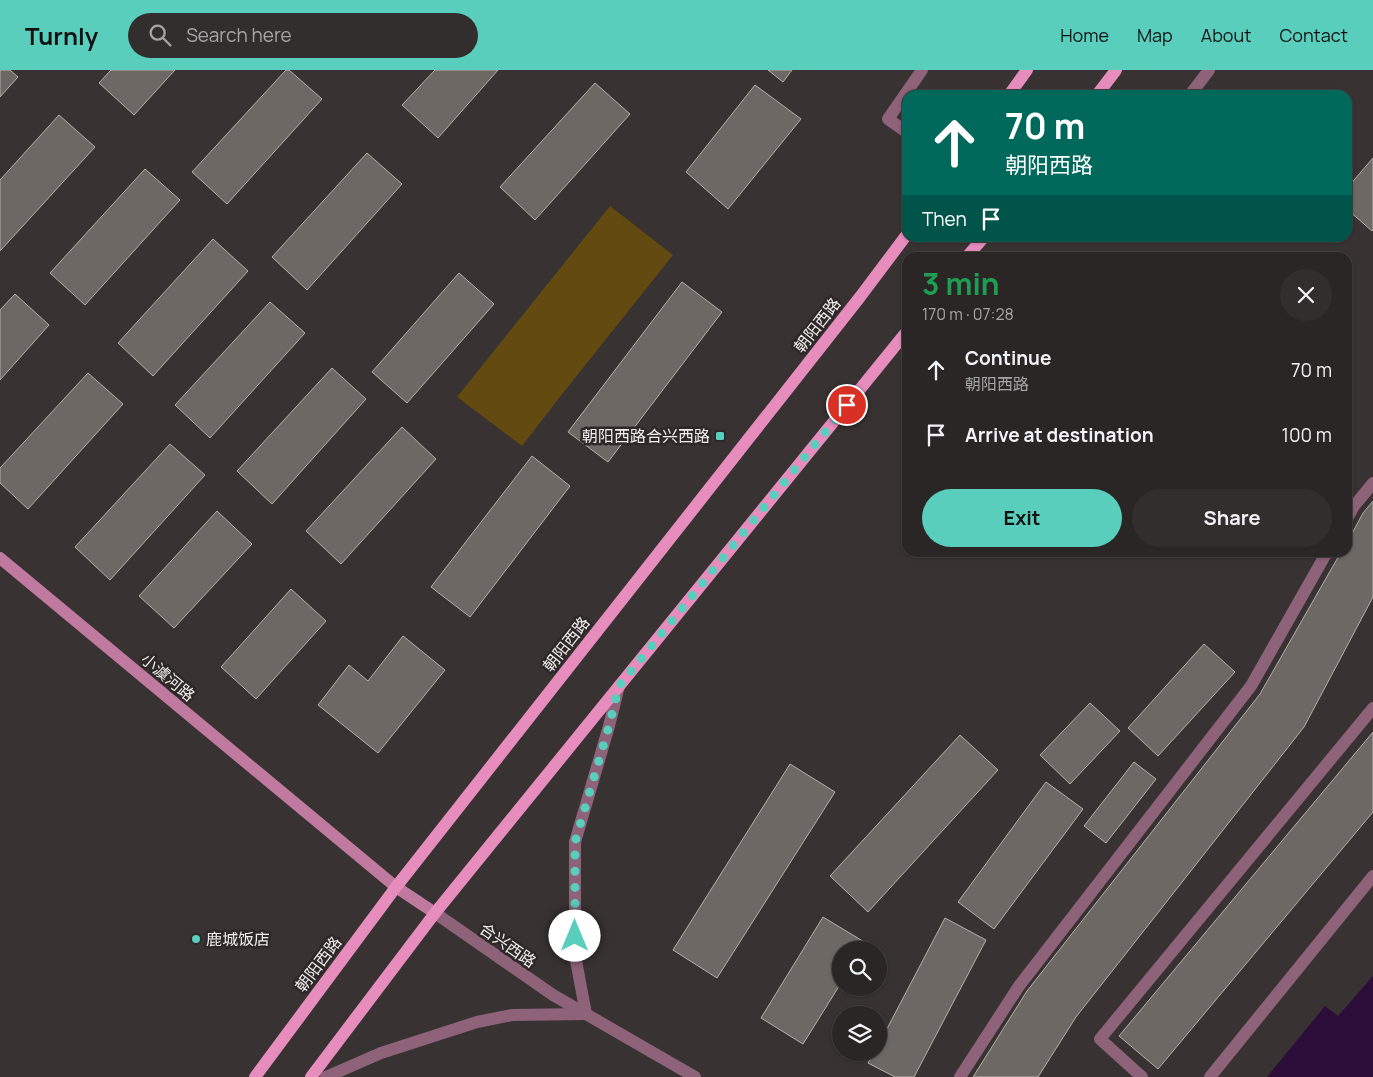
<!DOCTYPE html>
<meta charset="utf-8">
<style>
:root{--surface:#2a2626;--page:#322e2e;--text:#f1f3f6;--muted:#a5a5a7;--line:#464343;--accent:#5acebd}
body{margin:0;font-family:Manrope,"Noto Sans SC",sans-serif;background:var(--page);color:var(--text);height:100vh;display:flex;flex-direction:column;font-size:19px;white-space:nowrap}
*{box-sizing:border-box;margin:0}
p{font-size:16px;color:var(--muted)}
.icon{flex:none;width:28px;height:28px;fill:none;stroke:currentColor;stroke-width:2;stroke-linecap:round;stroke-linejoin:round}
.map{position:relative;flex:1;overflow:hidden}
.details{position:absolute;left:902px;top:182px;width:450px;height:305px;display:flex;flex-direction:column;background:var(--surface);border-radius:15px;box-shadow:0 1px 4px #0004,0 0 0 1px var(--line)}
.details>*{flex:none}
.banner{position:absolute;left:902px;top:20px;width:450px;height:152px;border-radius:15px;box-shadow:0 1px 4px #0004,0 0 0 1px var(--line);background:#00695c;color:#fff;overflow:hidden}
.buttons{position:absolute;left:832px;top:871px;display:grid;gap:10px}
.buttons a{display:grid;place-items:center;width:55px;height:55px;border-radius:50%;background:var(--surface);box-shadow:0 1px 4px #0004,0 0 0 1px var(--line);font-size:25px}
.pin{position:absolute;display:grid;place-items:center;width:42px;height:42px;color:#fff;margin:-21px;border:2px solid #fff;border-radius:50%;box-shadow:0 1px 5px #0007}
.me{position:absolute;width:55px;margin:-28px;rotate:0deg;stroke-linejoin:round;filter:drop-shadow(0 0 4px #0008)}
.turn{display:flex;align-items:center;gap:18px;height:105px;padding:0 20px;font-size:22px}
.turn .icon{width:65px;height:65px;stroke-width:2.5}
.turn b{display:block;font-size:35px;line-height:42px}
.then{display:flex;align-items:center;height:48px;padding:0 20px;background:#0003;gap:10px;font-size:19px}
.round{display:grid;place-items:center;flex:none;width:52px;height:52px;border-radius:26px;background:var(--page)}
.summary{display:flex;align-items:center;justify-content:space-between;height:85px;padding:0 20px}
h1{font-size:30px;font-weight:700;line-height:38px;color:#1e9e55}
.button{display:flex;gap:10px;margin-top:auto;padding:10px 20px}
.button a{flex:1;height:58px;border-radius:30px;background:var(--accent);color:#111;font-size:20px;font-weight:700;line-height:58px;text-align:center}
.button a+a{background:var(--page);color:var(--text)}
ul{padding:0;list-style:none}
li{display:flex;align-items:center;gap:15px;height:65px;padding:0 20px}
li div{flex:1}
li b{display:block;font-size:19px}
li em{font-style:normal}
header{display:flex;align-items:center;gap:30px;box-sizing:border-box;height:70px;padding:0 25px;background:var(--accent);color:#111}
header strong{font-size:24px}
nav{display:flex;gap:28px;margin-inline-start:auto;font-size:18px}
.search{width:350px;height:45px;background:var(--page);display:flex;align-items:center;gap:12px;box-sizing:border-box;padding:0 18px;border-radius:28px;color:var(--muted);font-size:19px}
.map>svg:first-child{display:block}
.green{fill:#624a10}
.water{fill:#2c0d3a}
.building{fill:#6d6864;stroke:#b6b0ac}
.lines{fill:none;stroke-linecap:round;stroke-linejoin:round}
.minor{stroke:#8e6279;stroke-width:12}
.tertiary{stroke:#8e6279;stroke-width:12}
.secondary{stroke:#c07aa0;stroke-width:12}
.primary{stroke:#e78dbe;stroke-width:12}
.route{stroke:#5acebd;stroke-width:9;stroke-dasharray:0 16.2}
.poi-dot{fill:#5acebd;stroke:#2e2828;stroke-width:2}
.labels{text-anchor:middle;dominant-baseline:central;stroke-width:5;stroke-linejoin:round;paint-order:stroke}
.street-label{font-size:16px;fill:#f1eded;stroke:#2e2828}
.poi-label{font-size:16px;fill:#f1eded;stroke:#2e2828;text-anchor:end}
</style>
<header>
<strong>Turnly</strong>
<div class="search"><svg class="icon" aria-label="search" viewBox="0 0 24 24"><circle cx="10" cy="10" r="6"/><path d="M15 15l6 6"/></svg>Search here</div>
<nav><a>Home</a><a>Map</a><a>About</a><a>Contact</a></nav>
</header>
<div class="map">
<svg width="1373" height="1007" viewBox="0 0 1373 1007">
<rect width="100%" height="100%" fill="#383232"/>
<polygon class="green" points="610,136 673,185 563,323 522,376 457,327"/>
<polygon class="water" points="1373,906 1373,1007 1267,1007 1325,936 1338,946"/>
<g class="building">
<polygon points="0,0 10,0 18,7 0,27"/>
<polygon points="111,0 175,0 134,45 99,13"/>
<polygon points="286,0 289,0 322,29 227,134 192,102"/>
<polygon points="435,0 498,0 438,68 402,35"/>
<polygon points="768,0 792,0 783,12"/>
<polygon points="595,13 630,44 535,150 500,117"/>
<polygon points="755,15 801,49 728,139 686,102"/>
<polygon points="59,45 95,77 0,181 0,110"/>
<polygon points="367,83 402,114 307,220 272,187"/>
<polygon points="1373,88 1373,160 1372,161 1348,140 1348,117"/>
<polygon points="145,99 180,130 85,235 50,203"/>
<polygon points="213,169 248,201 153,306 118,273"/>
<polygon points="459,203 494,234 407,333 372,302"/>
<polygon points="682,212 722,242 608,392 568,362"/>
<polygon points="15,224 49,255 0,310 0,240"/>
<polygon points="270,232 305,263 210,368 175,335"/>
<polygon points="332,298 366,329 272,434 237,401"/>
<polygon points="88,303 123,334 28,439 0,413 0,398"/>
<polygon points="402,357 436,389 341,494 306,461"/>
<polygon points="170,374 205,405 110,510 75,477"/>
<polygon points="532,386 570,416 470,547 431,517"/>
<polygon points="1373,431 1373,527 1304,657 1076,947 1038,1007 973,1007 1027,921 1260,624 1341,482 1348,482 1348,471 1363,443"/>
<polygon points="217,441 252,474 174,558 139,526"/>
<polygon points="291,519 326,551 256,629 221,597"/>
<polygon points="403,566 445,600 378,683 318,635 349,595 368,611"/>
<polygon points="1204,574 1235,602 1158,686 1128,658"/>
<polygon points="1090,633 1120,661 1070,714 1040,685"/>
<polygon points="1373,662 1373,742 1158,999 1119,966"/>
<polygon points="960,665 998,700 868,842 830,806"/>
<polygon points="1134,692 1156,709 1106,773 1084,756"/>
<polygon points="790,694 835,722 717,908 673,880"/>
<polygon points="1046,712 1083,739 994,859 958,832"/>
<polygon points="823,847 866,873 862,880 841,880 841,913 803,974 761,948"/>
<polygon points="945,848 986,870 914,1007 895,1007 868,993 874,982 879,982 879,974"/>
</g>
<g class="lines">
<g class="minor">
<polyline points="1190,25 1209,0"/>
<polyline points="908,63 888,49 922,0"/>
<polyline points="1348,447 1354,436 1373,413"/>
<polyline points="960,1007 1019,916 1251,616 1327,482"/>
<polyline points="1142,1007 1100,969 1373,638"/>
<polyline points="1210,1007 1373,806"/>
</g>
<g class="tertiary">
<polyline points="435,843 553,925 695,1007"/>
<polyline points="586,944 575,885 575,772 609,656 619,616"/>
<polyline points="326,1007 381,983 477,952 512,945 586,944"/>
</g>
<polyline class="secondary" points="0,488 396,817 435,843"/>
<g class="primary">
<polyline points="1009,25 1027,0"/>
<polyline points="1097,25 1116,0"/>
<polyline points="966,188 983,168"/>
<polyline points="255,1007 396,817 860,227 908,163"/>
<polyline points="311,1007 435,843 908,260"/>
</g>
</g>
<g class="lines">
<polyline class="route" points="575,866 575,772 609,656 619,616 847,335"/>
</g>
<g class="poi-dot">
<rect x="715" y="361" width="10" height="10" rx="2.5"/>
<circle cx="196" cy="869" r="5"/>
</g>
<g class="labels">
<g class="street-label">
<text transform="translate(817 255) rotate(-52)">朝阳西路</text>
<text transform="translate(566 574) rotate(-52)">朝阳西路</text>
<text transform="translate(168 607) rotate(40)">小澞河路</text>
<text transform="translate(508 875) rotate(35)">合兴西路</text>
<text transform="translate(318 894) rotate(-53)">朝阳西路</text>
</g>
<g class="poi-label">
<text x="710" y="366">朝阳西路合兴西路</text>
<text x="206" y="869" text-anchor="start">鹿城饭店</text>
</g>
</g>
</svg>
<div class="buttons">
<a><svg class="icon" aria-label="search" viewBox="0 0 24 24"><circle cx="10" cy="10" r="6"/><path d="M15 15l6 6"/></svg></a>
<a><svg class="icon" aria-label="layers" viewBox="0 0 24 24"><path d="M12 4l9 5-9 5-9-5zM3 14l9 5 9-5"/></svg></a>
</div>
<div class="pin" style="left:847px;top:335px;background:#d93025"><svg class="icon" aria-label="arrive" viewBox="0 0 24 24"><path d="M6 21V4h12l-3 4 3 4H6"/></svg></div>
<svg class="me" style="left:575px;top:866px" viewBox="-20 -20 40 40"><circle r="19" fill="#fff"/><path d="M0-13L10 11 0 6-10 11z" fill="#5acebd"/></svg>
<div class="banner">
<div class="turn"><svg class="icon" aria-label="ahead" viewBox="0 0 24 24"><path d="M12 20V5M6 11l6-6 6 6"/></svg><div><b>70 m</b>朝阳西路</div></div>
<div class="then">Then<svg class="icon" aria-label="arrive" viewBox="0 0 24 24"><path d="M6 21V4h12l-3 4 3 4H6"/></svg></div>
</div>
<section class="details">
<div class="summary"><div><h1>3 min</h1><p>170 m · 07:28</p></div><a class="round"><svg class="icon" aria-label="close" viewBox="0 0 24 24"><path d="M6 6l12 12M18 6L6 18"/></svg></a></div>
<ul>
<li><svg class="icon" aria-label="ahead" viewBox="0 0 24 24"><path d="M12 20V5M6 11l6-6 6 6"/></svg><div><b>Continue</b><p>朝阳西路</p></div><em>70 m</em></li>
<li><svg class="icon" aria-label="arrive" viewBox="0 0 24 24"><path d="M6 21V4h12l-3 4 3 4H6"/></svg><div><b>Arrive at destination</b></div><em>100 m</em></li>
</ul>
<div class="button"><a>Exit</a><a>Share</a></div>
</section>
</div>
